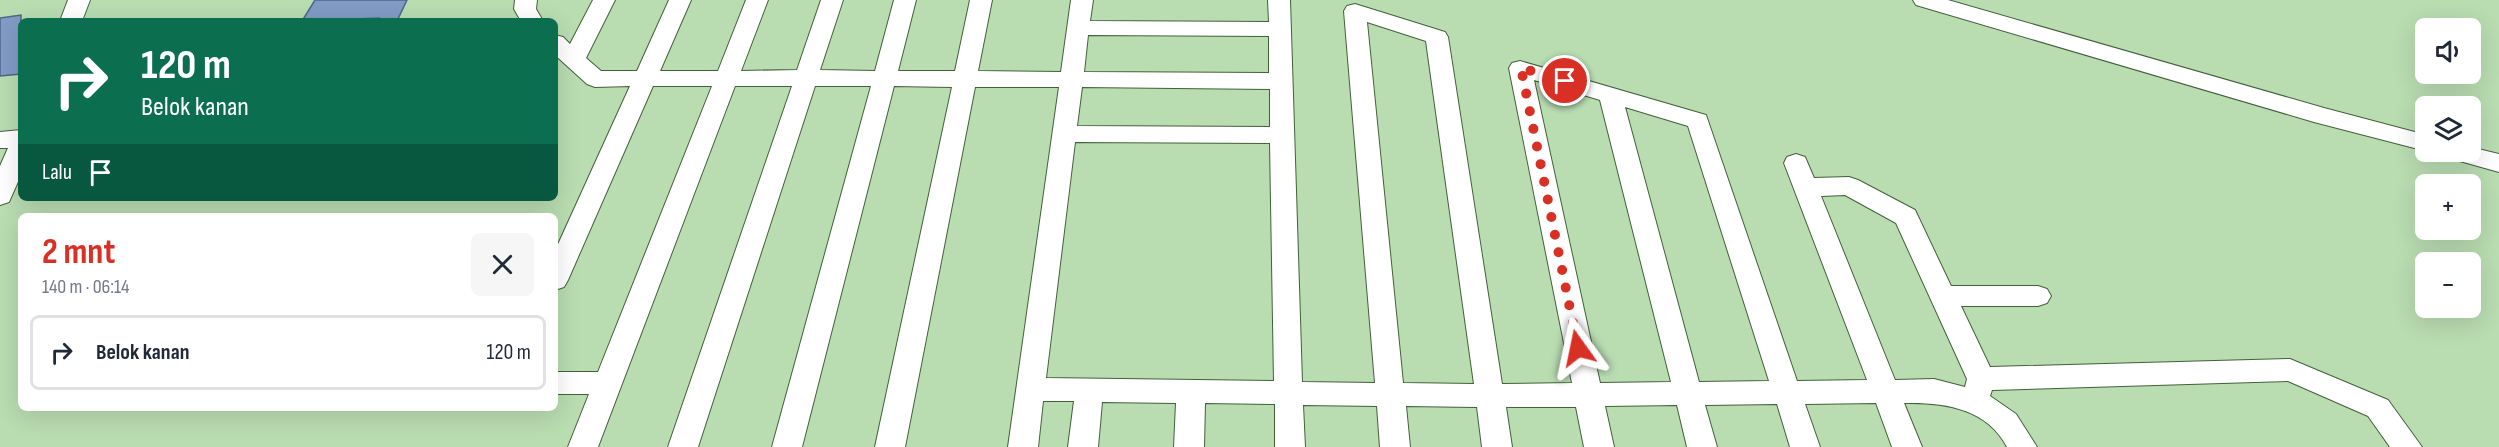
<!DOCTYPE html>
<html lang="id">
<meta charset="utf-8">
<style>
:root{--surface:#fff;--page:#f6f6f7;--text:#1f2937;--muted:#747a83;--line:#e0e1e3;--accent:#d93025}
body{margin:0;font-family:"Sofia Sans Condensed",sans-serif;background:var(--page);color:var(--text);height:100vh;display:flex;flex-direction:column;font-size:22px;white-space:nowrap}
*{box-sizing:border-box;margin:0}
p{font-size:20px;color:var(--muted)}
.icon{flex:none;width:33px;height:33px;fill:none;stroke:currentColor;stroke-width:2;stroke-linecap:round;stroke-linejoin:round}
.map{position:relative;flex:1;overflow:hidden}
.side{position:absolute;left:18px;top:213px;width:540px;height:198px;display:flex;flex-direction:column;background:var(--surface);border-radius:9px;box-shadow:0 6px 24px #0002}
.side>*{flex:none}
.banner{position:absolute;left:18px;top:18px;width:540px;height:183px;border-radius:9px;box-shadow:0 6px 24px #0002;background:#0b6e4f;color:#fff;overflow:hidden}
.fabs{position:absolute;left:2415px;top:18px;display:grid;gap:12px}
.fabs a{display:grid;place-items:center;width:66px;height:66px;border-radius:9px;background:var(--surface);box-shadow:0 6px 24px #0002;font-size:30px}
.pin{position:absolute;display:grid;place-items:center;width:51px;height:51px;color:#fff;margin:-26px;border:3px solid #fff;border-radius:50%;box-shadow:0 2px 6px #0007}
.me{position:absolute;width:66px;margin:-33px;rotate:348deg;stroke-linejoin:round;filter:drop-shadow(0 0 4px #0008)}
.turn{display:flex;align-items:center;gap:21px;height:126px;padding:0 24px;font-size:27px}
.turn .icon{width:78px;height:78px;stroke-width:2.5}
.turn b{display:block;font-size:42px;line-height:51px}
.then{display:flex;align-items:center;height:57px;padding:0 24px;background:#0003;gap:12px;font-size:22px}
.round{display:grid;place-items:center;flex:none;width:63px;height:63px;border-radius:9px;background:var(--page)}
.head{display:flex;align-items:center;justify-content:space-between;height:102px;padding:0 24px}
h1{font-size:36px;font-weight:700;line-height:45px;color:var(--accent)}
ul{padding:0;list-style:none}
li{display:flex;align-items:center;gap:18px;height:75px;margin:0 12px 9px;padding:0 12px;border:3px solid var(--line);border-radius:9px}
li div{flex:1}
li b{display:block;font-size:22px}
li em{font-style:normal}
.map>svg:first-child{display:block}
.building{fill:#819bc4;stroke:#4f668d;stroke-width:1.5}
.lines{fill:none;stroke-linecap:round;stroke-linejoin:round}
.minor-casing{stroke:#42613b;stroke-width:2}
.minor{fill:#fff;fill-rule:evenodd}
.route{stroke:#d93025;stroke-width:10;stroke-dasharray:0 18}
</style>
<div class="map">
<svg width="2499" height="447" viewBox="0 0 2499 447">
<rect width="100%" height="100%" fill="#b9dcb1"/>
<g class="building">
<polygon points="315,0 407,0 397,21 377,21 379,18 302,21"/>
<polygon points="21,15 21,74 0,76 0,18"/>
</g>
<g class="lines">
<defs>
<g id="minor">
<polygon points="68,0 90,0 82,21 60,21"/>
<polygon points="515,0 537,0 536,9 543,21 521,21 514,9"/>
<path d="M 593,0 L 615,0 L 586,58 L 601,71 L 637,71 L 669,0 L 691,0 L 660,71 L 718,71 L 746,0 L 768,0 L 741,71 L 797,70 L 821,0 L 843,0 L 820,70 L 875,71 L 894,0 L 916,0 L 898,71 L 955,71 L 970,0 L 992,0 L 978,71 L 1061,72 L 1071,0 L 1093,0 L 1090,21 L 1269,22 L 1268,0 L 1290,0 L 1302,382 L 1375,383 L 1344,11 L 1347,6 L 1355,4 L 1445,32 L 1448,37 L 1502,384 L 1572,383 L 1509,68 L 1512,63 L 1520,61 L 1706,115 L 1797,381 L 1867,380 L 1784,163 L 1787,157 L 1796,154 L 1805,157 L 1814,178 L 1849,177 L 1858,180 L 1915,210 L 1951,286 L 2038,286 L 2047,289 L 2051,296 L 2047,303 L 2038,306 L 1961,306 L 1990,367 L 2290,359 L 2388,400 L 2422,447 L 2390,447 L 2368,416 L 2288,381 L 1992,390 L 1990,396 L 2016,414 L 2037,447 L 2007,447 C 1987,408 1943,402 1904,403 L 1922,447 L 1892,447 L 1876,403 L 1805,404 L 1820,447 L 1790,447 L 1777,404 L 1705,405 L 1717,447 L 1687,447 L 1677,405 L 1605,406 L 1614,447 L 1584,447 L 1576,407 L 1506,407 L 1512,447 L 1482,447 L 1477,407 L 1406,406 L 1410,447 L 1380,447 L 1377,406 L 1303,405 L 1305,447 L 1275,447 L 1275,404 L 1205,403 L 1204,447 L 1174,447 L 1176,403 L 1102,402 L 1098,447 L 1068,447 L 1074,401 L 1043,401 L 1038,447 L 1008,447 L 1059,87 L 975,87 L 905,447 L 875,447 L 952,87 L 894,86 L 802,447 L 772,447 L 871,86 L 815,86 L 698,447 L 668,447 L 792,86 L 735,86 L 598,447 L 568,447 L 589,394 L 555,394 L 555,372 L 598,372 L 712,86 L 653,86 L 568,280 L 564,287 L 555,290 L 555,251 L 630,86 L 595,87 L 587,84 L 555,55 L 555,35 L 563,37 L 570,44 ZM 1367,22 L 1426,41 L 1474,384 L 1403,383 ZM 1088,35 L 1269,36 L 1269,73 L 1084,72 ZM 1534,80 L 1600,100 L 1671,382 L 1600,383 ZM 1082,87 L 1270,89 L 1270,127 L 1077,126 ZM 1625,107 L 1688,126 L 1769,381 L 1699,382 ZM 1075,142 L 1270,143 L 1274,381 L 1046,378 ZM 1845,195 L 1896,223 L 1967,379 L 1965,387 L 1934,379 L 1895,380 L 1821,196 Z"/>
<polygon points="1913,0 1948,0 2324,108 2426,135 2426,151 2314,122 1916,5"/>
<polygon points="21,130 21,175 9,202 0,205 0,166 8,148 0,148 0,132"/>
<polygon points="2470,147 2499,154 2499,172 2449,158 2446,152 2470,152"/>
</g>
</defs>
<use href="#minor" class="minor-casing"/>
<use href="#minor" class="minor"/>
</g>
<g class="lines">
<polyline class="route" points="1565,81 1521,68 1578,348"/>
</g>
</svg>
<div class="fabs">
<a><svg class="icon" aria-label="sound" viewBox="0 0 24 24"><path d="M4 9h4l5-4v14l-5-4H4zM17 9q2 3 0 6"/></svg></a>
<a><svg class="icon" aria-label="layers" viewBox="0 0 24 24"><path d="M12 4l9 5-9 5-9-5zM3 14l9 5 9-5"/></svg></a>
<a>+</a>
<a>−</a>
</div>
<div class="pin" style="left:1565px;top:81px;background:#d93025"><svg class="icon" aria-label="arrive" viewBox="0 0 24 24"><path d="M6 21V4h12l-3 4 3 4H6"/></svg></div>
<svg class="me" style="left:1578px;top:348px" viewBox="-20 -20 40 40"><path d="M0-17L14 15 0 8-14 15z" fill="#d93025" stroke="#fff" stroke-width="4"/></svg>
<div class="banner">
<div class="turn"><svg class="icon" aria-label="right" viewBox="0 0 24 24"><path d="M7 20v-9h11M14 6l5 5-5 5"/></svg><div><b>120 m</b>Belok kanan</div></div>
<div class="then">Lalu<svg class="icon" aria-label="arrive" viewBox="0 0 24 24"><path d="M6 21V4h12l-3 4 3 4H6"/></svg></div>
</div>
<section class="side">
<div class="head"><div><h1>2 mnt</h1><p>140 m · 06:14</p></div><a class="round"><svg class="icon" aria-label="close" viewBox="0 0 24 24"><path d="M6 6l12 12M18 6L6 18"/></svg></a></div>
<ul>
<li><svg class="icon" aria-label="right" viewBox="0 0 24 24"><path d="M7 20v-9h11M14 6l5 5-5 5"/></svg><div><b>Belok kanan</b></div><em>120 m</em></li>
</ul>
</section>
</div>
